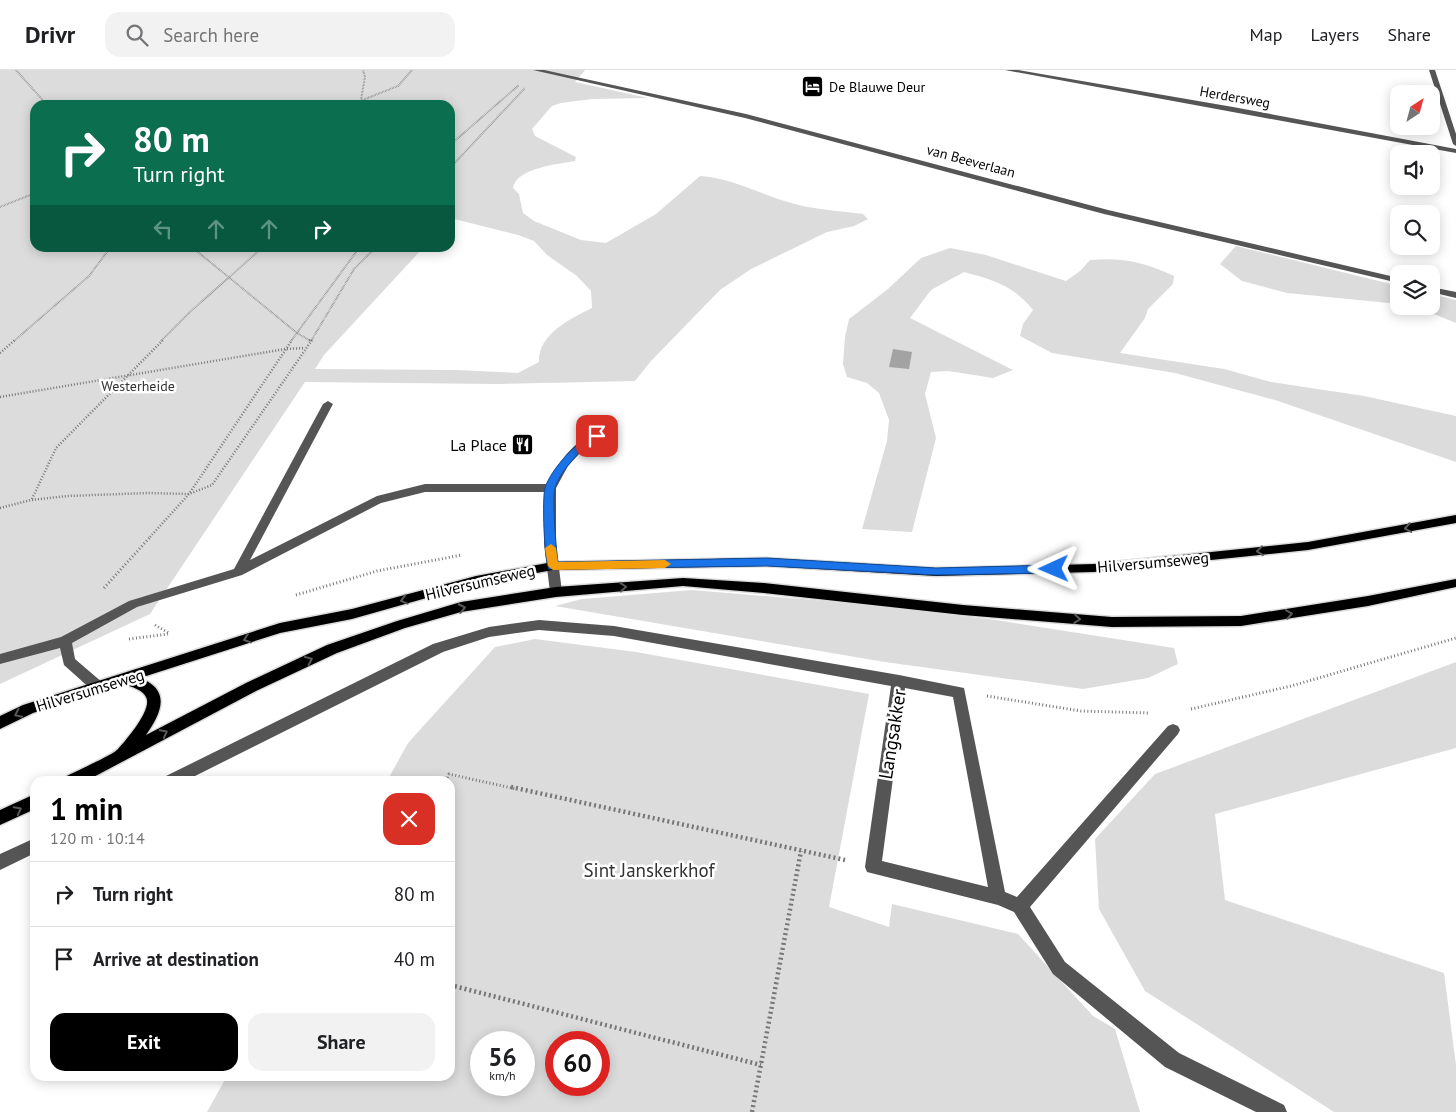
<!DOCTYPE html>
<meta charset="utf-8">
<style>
:root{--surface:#fff;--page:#f2f2f2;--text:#202124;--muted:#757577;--line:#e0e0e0;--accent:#000}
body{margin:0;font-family:"PT Sans",sans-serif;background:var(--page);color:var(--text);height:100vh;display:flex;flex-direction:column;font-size:19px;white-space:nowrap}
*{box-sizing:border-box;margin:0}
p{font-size:16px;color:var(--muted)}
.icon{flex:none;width:28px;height:28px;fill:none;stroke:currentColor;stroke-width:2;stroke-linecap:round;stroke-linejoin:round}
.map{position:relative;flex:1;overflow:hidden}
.details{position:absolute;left:30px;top:706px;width:425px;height:305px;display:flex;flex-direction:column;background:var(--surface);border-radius:15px;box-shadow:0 2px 12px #0003}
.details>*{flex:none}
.guide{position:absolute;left:30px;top:30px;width:425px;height:152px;border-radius:15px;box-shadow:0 2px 12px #0003;background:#0b6e4f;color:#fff;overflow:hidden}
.needle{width:32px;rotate:36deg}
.controls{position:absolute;left:1390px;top:15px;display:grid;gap:10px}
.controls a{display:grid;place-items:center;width:50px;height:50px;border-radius:10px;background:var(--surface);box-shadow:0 2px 12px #0003;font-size:25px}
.speed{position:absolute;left:470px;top:961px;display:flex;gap:10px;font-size:25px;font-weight:700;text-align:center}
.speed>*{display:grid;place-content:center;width:65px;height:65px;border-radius:50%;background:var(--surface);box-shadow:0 2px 12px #0003;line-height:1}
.speed small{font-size:12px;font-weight:400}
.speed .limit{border:8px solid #d22;background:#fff;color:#111}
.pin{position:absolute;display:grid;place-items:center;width:42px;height:42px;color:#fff;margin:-21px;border-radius:10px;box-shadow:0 2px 8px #0006}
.me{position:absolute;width:55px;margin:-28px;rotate:269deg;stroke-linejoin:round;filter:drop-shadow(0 0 4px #0008)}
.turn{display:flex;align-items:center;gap:18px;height:105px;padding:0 20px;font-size:22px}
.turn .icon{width:65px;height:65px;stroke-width:2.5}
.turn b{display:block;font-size:35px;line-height:42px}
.lanes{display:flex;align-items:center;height:48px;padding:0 20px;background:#0003;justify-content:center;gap:25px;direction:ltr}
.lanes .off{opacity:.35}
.round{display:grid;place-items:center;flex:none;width:52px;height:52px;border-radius:15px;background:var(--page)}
.summary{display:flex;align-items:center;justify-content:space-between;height:85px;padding:0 20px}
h1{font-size:30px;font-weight:700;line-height:38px;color:var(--accent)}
.cta{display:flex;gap:10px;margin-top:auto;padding:10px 20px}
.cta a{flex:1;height:58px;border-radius:15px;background:var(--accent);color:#fff;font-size:20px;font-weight:700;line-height:58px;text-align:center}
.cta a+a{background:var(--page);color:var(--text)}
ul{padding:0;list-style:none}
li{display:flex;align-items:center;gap:15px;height:65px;padding:0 20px;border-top:1px solid var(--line)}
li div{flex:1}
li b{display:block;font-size:19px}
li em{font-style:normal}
header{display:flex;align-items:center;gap:30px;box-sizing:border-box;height:70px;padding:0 25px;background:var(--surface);border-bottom:1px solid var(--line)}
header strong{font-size:24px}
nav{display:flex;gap:28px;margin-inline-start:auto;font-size:18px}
.search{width:350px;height:45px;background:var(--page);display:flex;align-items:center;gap:12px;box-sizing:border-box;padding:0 18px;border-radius:15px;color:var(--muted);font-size:19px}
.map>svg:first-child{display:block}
.green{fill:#dcdcdc;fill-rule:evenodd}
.water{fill:#a3a3a3}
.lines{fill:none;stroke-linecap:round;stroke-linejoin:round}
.major-casing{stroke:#dbdbdb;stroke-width:3}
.path-far3{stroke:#777;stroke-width:2;stroke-dasharray:0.5 1;stroke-linecap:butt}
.path-far2{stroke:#777;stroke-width:2.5;stroke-dasharray:1 2;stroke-linecap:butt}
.path-far1{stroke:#777;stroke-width:3;stroke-dasharray:1 2.5;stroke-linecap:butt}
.path{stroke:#777;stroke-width:4.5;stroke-dasharray:2 3;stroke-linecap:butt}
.minor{fill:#555;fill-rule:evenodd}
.major{fill:#000;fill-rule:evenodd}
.oneway{stroke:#595959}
.route{fill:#1a73e8;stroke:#114b97}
.slow{fill:#f59e0b}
.labels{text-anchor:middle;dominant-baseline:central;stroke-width:5;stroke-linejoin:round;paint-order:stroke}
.far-poi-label{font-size:14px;fill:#000;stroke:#fff;text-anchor:start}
.far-street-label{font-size:14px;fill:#000;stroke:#fff}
.far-park-label{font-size:14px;fill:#333;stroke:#fff}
.poi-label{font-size:16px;fill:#000;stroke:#fff;text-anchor:end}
.street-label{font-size:16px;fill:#000;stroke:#fff}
.near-street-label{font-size:19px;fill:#000;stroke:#fff}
.near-park-label{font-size:19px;fill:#333;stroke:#fff}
</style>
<header>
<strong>Drivr</strong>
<div class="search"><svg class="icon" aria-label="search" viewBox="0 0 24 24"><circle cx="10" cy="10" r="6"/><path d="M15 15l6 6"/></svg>Search here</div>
<nav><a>Map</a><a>Layers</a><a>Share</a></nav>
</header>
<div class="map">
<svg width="1456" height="1042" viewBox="0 0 1456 1042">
<rect width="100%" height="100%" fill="#fff"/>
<g class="green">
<path d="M 0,0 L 585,0 L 575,12 L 648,28 L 592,29 L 561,33 L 552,36 L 532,59 L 535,66 L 576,87 L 575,91 C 558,94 516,98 513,118 L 519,124 L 523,143 L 534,151 L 581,170 L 606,173 L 656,144 L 700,106 C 734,108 765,127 799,135 C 819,140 842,141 863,144 L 868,149 L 854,156 L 827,162 L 751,199 L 720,220 L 651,291 L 635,311 L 498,314 L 305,312 L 150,544 L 0,614 ZM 35,35 L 450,35 L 450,148 L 518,165 L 534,171 L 547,185 L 577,206 L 591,221 L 592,238 C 570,249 538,264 539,292 L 518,303 L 457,300 L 315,299 L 324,285 L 423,178 L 35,178 Z"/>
<polygon points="1236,176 1399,216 1399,234 1287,223 1242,211 1220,194"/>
<path d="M 950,178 L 986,185 L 1066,211 L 1080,201 L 1090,190 C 1122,187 1145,192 1174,206 L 1173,214 L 1148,239 L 1145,248 L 1120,283 L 1224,299 L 1271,312 L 1364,326 L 1456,346 L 1456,392 L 1275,330 L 1175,303 L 1052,283 L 1020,266 L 1023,254 L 1033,240 C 1013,215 993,210 964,202 L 931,220 L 910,248 L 1013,300 L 993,308 L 948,301 L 931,302 L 925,324 L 936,368 L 912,462 L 862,459 L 887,371 L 889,350 L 879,323 L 867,313 L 847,307 L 843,294 L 845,267 L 849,249 L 888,219 L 921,188 Z"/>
<polygon points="1431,224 1456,230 1456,253 1414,236 1431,236"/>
<polygon points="692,520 838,532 996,550 1174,578 1178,594 1148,608 1083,619 885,592 555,536 582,529"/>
<path d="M 535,569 L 636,582 L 869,624 L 829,837 L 889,857 L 892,834 L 1018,864 L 1093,946 L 1115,959 L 1140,1042 L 207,1042 L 227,1006 L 450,1006 L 450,711 L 387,711 L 408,673 L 495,577 ZM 481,972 L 524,972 L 524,1015 L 481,1015 ZM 556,972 L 599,972 L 599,1015 L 556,1015 Z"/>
<polygon points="1456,592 1456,678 1215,744 1225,830 1444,903 1456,995 1456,1042 1334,1042 1145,921 1099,839 1095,769 1155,704"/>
</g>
<polygon class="water" points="893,279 912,282 909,299 889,297"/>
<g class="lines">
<defs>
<g id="major">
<path d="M 1456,445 L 1456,453 L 1308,480 L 1094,502 L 936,506 L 767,496 L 553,500 L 476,514 L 352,549 L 280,563 L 140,608 C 172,620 161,644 146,665 L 246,613 L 327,575 L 397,551 L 461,532 L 556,517 L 683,508 L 764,513 L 963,535 L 1112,547 L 1241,546 L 1368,526 L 1456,509 L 1456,517 L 1368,536 L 1241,556 L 1112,557 L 963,545 L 764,523 L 683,516 L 556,527 L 461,542 L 405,558 L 337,583 L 256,621 L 86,711 L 64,711 L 67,706 C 76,701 113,685 118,679 C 126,670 153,639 146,627 C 142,619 131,617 124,614 L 33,643 L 0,659 L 0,646 L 23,635 L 280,553 L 352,539 L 476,506 L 553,492 L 767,488 L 936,498 L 1094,494 L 1308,472 Z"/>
<polygon points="35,724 35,739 0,755 0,740"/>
</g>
</defs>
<use href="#major" class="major-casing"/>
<g class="path-far3">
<polyline points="16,0 47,35"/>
<polyline points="360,31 398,16 412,0"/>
<polyline points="360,35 365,7 363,0"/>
<polyline points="450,75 519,15"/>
<polyline points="450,98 525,18"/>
<polyline points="0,137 35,123"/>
<polyline points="193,178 297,263 311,271"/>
<polyline points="14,271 89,206 110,178"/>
<polyline points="161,271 190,242 262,178"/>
<polyline points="291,271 359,178"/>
<polyline points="311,271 354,199 375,178"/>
</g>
<g class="path-far2">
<polyline points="309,270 311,271"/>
<polyline points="0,283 15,270"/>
<polyline points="0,327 285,279 305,278"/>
<polyline points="32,429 56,378 163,270"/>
<polyline points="0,438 31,430 67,426 148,423 189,424 212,415 312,270"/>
<polyline points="150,467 189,424 292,270"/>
</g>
<g class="path-far1">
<polyline points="104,518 151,466"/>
<polyline points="296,525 377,501 462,485"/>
<polyline points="155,555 169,563"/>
<polyline points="129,569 168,564"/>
<polyline points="987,626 1081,641 1150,643"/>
<polyline points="1191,639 1291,616 1456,568"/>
<polyline points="446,711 449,704 516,719"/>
</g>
<g class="path">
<polyline points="511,717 845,790"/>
<polyline points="450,915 761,995"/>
<polyline points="752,1042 801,781"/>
</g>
<g class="minor">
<polygon points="533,0 544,0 746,44 1108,140 1399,208 1399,213 1104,144 745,48"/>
<polygon points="1005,0 1018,0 1233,37 1456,79 1456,83"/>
<polygon points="1429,0 1435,0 1456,64 1456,76 1453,74"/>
<polygon points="1431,217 1456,222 1456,228 1431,222"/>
<path d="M 328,331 L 333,334 L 250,490 L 377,426 L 425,414 L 547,414 C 562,389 570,374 598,361 C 603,359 607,356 613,358 L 614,360 L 613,362 L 588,374 L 568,396 L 556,418 L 556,474 L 562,522 L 560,525 L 552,525 L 550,522 L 544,474 L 544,422 L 425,422 L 381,433 L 242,505 L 137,537 L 72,573 L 75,589 L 103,613 L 105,617 L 103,621 L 98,623 L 93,621 L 64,595 L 60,578 L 0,594 L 0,584 L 61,567 L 129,531 L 234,499 L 323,334 Z"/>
<path d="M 539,550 L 614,556 L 899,605 L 964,618 L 1005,822 L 1017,827 L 1168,656 L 1173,654 L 1178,656 L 1180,660 L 1178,664 L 1030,837 L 1065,892 L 1179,983 L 1284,1035 L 1287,1042 L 1256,1042 L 1165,997 L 1053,904 L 1014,842 L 998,835 L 867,802 L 865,797 L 891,616 L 614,566 L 539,560 L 489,567 L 443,582 L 185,711 L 163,711 L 166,706 L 433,574 L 489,557 ZM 905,618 L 953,627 L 988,817 L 882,791 Z"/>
<polygon points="35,768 35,783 0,800 0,784"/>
</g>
<use href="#major" class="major"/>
</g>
<defs><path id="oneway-chevron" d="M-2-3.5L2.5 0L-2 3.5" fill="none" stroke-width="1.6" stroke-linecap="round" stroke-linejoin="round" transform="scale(1.25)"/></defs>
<g class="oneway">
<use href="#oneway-chevron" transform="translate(1408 458) rotate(170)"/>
<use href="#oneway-chevron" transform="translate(1260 481) rotate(174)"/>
<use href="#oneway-chevron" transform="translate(623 517) rotate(-4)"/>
<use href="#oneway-chevron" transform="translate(404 530) rotate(165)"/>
<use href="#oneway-chevron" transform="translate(462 538) rotate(-12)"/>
<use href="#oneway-chevron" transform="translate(1289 544) rotate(-9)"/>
<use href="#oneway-chevron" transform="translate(1077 549) rotate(5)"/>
<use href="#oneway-chevron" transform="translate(247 569) rotate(161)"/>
<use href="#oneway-chevron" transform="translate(309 590) rotate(-25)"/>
<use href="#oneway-chevron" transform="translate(18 644) rotate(154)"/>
<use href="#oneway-chevron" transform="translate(164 663) rotate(-28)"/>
<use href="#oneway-chevron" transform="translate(18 740) rotate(-28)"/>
</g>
<path class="route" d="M 597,363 L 601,366 C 597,371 590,372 585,377 C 574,388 560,402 555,418 C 552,429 556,478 558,492 L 767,488 L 936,498 L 1054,495 L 1060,499 L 1054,503 L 936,505 L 767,496 L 549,499 C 544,489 542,429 545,418 C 551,399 578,369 597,363 Z"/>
<polygon class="slow" points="551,474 556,478 558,492 665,490 671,494 665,498 553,500 548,496 545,478"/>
<defs>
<symbol id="hotel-square" viewBox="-11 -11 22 22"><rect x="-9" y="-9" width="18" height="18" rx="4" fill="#000" stroke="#fff"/><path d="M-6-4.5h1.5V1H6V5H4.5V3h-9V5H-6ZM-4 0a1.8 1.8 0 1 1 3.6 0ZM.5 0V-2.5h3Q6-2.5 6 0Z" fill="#fff"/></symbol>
<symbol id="restaurant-square" viewBox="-11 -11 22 22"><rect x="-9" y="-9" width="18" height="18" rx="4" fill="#000" stroke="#fff"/><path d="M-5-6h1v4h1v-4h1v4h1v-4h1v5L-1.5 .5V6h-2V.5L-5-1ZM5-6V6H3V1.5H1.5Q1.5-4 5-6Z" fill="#fff"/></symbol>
</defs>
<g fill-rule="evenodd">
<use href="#hotel-square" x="800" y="4" width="25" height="25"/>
<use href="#restaurant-square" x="510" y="362" width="25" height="25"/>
</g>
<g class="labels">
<g class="far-poi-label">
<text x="829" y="17">De Blauwe Deur</text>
</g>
<g class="far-street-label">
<text transform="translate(1235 27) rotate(10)">Herdersweg</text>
<text transform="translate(971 91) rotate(15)">van Beeverlaan</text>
</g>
<g class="far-park-label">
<text x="138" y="316">Westerheide</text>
</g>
<g class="poi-label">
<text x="507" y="375">La Place</text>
</g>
<g class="street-label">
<text transform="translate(1153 492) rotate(-5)">Hilversumseweg</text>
<text transform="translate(480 512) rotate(-13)">Hilversumseweg</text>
<text transform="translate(90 620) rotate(-17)">Hilversumseweg</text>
</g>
<g class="near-street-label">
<text transform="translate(892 664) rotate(-81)">Langsakker</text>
</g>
<g class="near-park-label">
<text x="649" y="800">Sint Janskerkhof</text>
</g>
</g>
</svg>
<div class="controls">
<a><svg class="needle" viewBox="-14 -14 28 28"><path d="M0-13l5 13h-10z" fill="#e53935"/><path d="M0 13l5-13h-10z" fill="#757577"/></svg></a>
<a><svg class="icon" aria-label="sound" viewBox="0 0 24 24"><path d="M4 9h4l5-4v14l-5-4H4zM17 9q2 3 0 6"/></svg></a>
<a><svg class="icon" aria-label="search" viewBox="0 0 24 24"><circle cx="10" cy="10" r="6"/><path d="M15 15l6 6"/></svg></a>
<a><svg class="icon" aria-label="layers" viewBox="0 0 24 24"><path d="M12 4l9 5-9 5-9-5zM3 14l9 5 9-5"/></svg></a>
</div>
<div class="speed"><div>56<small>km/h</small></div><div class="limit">60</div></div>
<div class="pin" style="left:597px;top:366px;background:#d93025"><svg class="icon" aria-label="arrive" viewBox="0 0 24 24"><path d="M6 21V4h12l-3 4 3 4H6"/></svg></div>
<svg class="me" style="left:1054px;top:499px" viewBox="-20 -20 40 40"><path d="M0-17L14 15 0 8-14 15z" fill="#1a73e8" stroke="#fff" stroke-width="4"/></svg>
<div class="guide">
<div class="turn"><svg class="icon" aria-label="right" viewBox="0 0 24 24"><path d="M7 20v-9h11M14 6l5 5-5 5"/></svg><div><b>80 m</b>Turn right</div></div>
<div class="lanes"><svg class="icon off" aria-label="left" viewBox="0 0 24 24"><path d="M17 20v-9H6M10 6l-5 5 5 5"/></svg><svg class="icon off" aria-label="ahead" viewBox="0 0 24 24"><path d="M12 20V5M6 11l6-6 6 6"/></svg><svg class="icon off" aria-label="ahead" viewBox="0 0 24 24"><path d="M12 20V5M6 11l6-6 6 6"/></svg><svg class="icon" aria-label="right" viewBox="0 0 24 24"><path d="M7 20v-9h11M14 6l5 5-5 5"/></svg></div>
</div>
<section class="details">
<div class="summary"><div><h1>1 min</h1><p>120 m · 10:14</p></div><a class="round" style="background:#d93025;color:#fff"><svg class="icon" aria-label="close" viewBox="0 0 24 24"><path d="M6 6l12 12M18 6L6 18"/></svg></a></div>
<ul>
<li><svg class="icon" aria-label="right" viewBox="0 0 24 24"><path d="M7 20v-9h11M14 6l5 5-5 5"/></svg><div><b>Turn right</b></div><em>80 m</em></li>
<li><svg class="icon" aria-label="arrive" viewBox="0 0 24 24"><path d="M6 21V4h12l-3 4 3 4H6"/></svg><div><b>Arrive at destination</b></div><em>40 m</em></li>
</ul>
<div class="cta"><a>Exit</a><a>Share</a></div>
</section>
</div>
